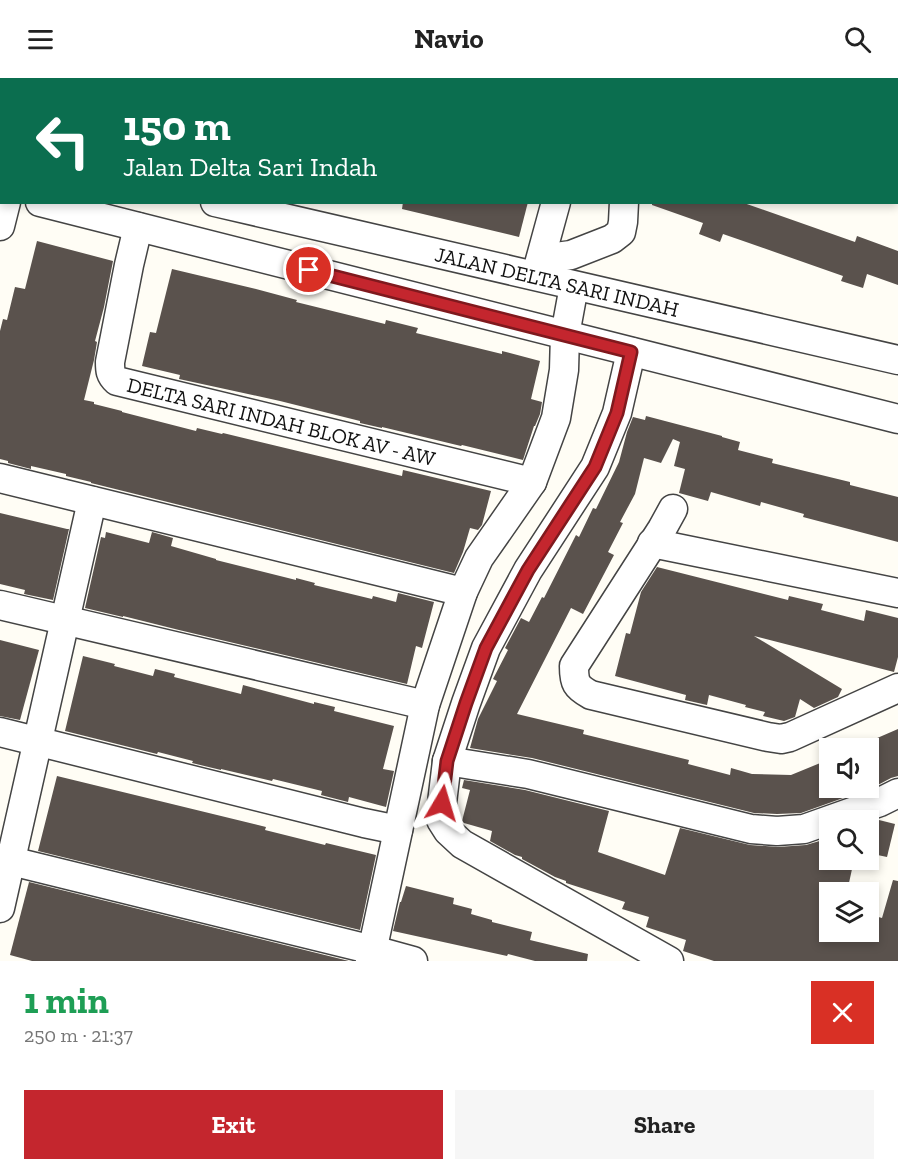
<!DOCTYPE html>
<meta charset="utf-8">
<style>
:root{--surface:#fff;--page:#f6f6f6;--text:#222;--muted:#767676;--accent:#c4262e}
body{margin:0;font-family:"Zilla Slab",serif;background:var(--page);color:var(--text);height:100vh;display:flex;flex-direction:column;font-size:22px;white-space:nowrap}
*{box-sizing:border-box;margin:0}
p{font-size:20px;color:var(--muted)}
.icon{flex:none;width:33px;height:33px;fill:none;stroke:currentColor;stroke-width:2;stroke-linecap:round;stroke-linejoin:round}
.map{position:relative;height:883px;overflow:hidden}
.details{display:flex;flex-direction:column;background:var(--surface);flex:1}
.details>*{flex:none}
.hud{position:absolute;left:0px;top:0px;width:898px;height:126px;box-shadow:0 3px 9px #0003;background:#0b6e4f;color:#fff;overflow:hidden}
.tools{position:absolute;left:819px;top:660px;display:grid;gap:12px}
.tools a{display:grid;place-items:center;width:60px;height:60px;border-radius:0px;background:var(--surface);box-shadow:0 3px 9px #0003;font-size:30px}
.pin{position:absolute;display:grid;place-items:center;width:51px;height:51px;color:#fff;margin:-26px;border:3px solid #fff;border-radius:50%;box-shadow:0 2px 6px #0007}
.me{position:absolute;width:66px;margin:-33px;rotate:7deg;stroke-linejoin:round;filter:drop-shadow(0 0 4px #0008)}
.turn{display:flex;align-items:center;gap:21px;height:126px;padding:0 24px;font-size:27px}
.turn .icon{width:78px;height:78px;stroke-width:2.5}
.turn b{display:block;font-size:42px;line-height:51px}
.round{display:grid;place-items:center;flex:none;width:63px;height:63px;border-radius:0px;background:var(--page)}
.overview{display:flex;align-items:center;justify-content:space-between;height:102px;padding:0 24px}
h1{font-size:36px;font-weight:700;line-height:45px;color:#1e9e55}
.primary-button{display:flex;gap:12px;margin-top:auto;padding:12px 24px}
.primary-button a{flex:1;height:69px;border-radius:0px;background:var(--accent);color:#fff;font-size:24px;font-weight:700;line-height:69px;text-align:center}
.primary-button a+a{background:var(--page);color:var(--text)}
header{display:flex;justify-content:space-between;align-items:center;height:78px;padding:0 24px;background:var(--surface);font-size:27px;font-weight:700}
.map>svg:first-child{display:block}
.building{fill:#5a524d}
.lines{fill:none;stroke-linecap:round;stroke-linejoin:round}
.minor-casing{stroke:#444;stroke-width:31}
.minor{stroke:#fff;stroke-width:28}
.route-casing{stroke:#7f191e;stroke-width:15}
.route{stroke:#c4262e;stroke-width:10}
.labels{text-anchor:middle;dominant-baseline:central;stroke-width:6;stroke-linejoin:round;paint-order:stroke}
.street-label{font-size:21px;fill:#111;stroke:#fff}
</style>
<header><svg class="icon" aria-label="menu" viewBox="0 0 24 24"><path d="M4 6h16M4 12h16M4 18h16"/></svg>Navio<svg class="icon" aria-label="search" viewBox="0 0 24 24"><circle cx="10" cy="10" r="6"/><path d="M15 15l6 6"/></svg></header>
<div class="map">
<svg width="898" height="883" viewBox="0 0 898 883">
<rect width="100%" height="100%" fill="#fffdf5"/>
<g class="building">
<polygon points="403,124 528,124 519,159 402,131"/>
<polygon points="652,124 741,124 855,164 857,158 898,173 898,207 867,196 863,210 841,203 843,198 749,165 723,156 720,164 699,156 703,145 652,127"/>
<polygon points="37,163 113,183 104,229 95,263 97,264 94,282 84,322 94,324 94,326 122,333 122,334 196,353 197,350 222,356 223,355 402,398 403,392 491,413 482,447 478,452 470,450 463,474 454,495 91,405 91,404 66,398 66,396 31,388 31,391 8,385 8,383 0,381 0,253 3,241 7,242 15,209 25,211"/>
<polygon points="172,191 256,211 297,222 296,224 385,246 386,242 418,250 416,255 502,276 502,273 540,283 531,321 542,324 540,336 535,348 534,348 523,382 462,367 461,368 382,349 382,350 360,345 360,343 280,323 179,301 180,297 142,288 150,254 156,255"/>
<polygon points="646,338 722,358 722,359 740,364 738,372 773,381 772,385 850,404 850,407 898,419 898,464 803,439 804,436 761,424 760,428 711,414 708,423 679,415 685,391 674,388 680,364 673,361 661,385 644,380 635,416 620,444 623,445 608,474 614,477 583,536 571,530 517,636 584,652 583,656 689,682 688,686 730,697 731,690 752,696 791,697 830,681 830,710 868,710 868,664 898,651 898,698 891,700 874,709 801,735 777,736 754,735 532,680 470,670 478,641 497,603 493,601 508,572 505,570 521,540 529,544 542,519 544,520 576,457 579,459 593,430 596,431 619,384 627,354 633,339 645,342"/>
<polygon points="0,435 67,451 69,451 53,522 24,516 25,512 0,506"/>
<polygon points="106,454 149,465 152,454 173,460 171,468 216,481 216,482 296,502 296,500 315,505 314,507 372,521 373,518 396,524 398,515 434,524 422,570 416,568 407,606 179,552 123,538 123,539 85,530 101,459 105,460"/>
<polygon points="657,489 788,522 789,518 823,526 821,532 864,543 866,532 898,540 898,579 894,594 754,558 842,611 838,619 814,630 800,621 795,639 784,643 763,638 765,634 745,629 746,627 709,617 707,627 685,622 686,617 615,598 626,555 630,556 641,514"/>
<polygon points="0,562 39,572 20,642 0,638"/>
<polygon points="83,578 115,586 114,588 153,598 155,591 175,596 174,599 241,616 243,607 314,626 314,624 335,629 334,633 394,648 383,691 394,693 386,729 349,719 348,724 321,717 322,713 273,701 272,703 221,691 221,692 192,685 193,683 158,674 157,676 65,653"/>
<polygon points="57,698 266,749 265,752 325,767 326,765 376,777 360,852 38,773"/>
<polygon points="464,702 525,712 609,733 598,774 665,797 680,750 750,767 778,769 806,767 823,762 830,763 830,782 854,782 847,814 830,814 830,854 868,854 868,836 882,840 893,802 898,803 898,883 714,883 683,873 686,862 646,849 649,839 622,831 625,824 566,805 566,803 555,799 522,781 522,779 515,777 490,763 492,753 464,745 462,743 470,712 462,710"/>
<polygon points="879,742 895,746 887,779 868,775 868,746"/>
<polygon points="29,804 349,883 32,883 10,877"/>
<polygon points="406,808 454,820 453,826 472,831 471,836 492,842 492,844 532,854 530,862 588,876 587,883 535,883 508,876 507,878 393,853 400,824 401,824"/>
</g>
<g class="lines">
<defs>
<g id="minor">
<polyline points="363,0 369,2"/>
<polyline points="10,2 10,0"/>
<polyline points="179,2 179,0"/>
<polyline points="600,2 601,0"/>
<polyline points="654,2 654,0"/>
<polyline points="687,2 687,0"/>
<polyline points="0,27 2,23"/>
<polyline points="897,59 898,56"/>
<polyline points="0,75 2,75"/>
<polyline points="40,124 898,341"/>
<path id="s1" d="M 215,124 L 898,282"/>
<polyline points="0,148 6,124"/>
<path id="s2" d="M 138,149 L 129,187 L 110,284 C 110,292 110,297 117,303 L 532,404"/>
<polyline points="541,181 571,177 612,161 621,154 623,144 624,124"/>
<polyline points="536,197 556,124"/>
<polyline points="631,274 617,335 595,389 528,492 486,570 466,625 447,683 442,725 441,742 448,753 462,766 669,883"/>
<polyline points="0,400 463,514"/>
<path d="M 673,431 L 662,451 L 574,588 C 574,605 576,609 591,617 L 768,659 L 781,661 L 790,659 L 898,610"/>
<polyline points="652,465 898,515"/>
<polyline points="0,527 425,627"/>
<polyline points="0,654 364,745 398,752"/>
<polyline points="447,683 528,696 751,751 777,753 804,751 880,724 898,715"/>
<polyline points="11,783 373,872 413,883"/>
<polyline points="0,830 92,423"/>
<polyline points="370,883 425,627 463,514 479,480 532,404 556,340 564,292 565,257 574,208"/>
</g>
</defs>
<use href="#minor" class="minor-casing"/>
<use href="#minor" class="minor"/>
</g>
<g class="lines">
<defs>
<polyline id="route" points="309,192 631,274 617,335 595,389 528,492 486,570 466,625 447,683 442,725"/>
</defs>
<use href="#route" class="route-casing"/>
<use href="#route" class="route"/>
</g>
<g class="labels">
<g class="street-label">
<text stroke="none"><textPath href="#s1" startOffset="351">JALAN DELTA SARI INDAH</textPath></text>
<text stroke="none"><textPath href="#s2" startOffset="328">DELTA SARI INDAH BLOK AV - AW</textPath></text>
</g>
</g>
</svg>
<div class="tools">
<a><svg class="icon" aria-label="sound" viewBox="0 0 24 24"><path d="M4 9h4l5-4v14l-5-4H4zM17 9q2 3 0 6"/></svg></a>
<a><svg class="icon" aria-label="search" viewBox="0 0 24 24"><circle cx="10" cy="10" r="6"/><path d="M15 15l6 6"/></svg></a>
<a><svg class="icon" aria-label="layers" viewBox="0 0 24 24"><path d="M12 4l9 5-9 5-9-5zM3 14l9 5 9-5"/></svg></a>
</div>
<div class="pin" style="left:309px;top:192px;background:#d93025"><svg class="icon" aria-label="arrive" viewBox="0 0 24 24"><path d="M6 21V4h12l-3 4 3 4H6"/></svg></div>
<svg class="me" style="left:442px;top:725px" viewBox="-20 -20 40 40"><path d="M0-17L14 15 0 8-14 15z" fill="#c4262e" stroke="#fff" stroke-width="4"/></svg>
<div class="hud">
<div class="turn"><svg class="icon" aria-label="left" viewBox="0 0 24 24"><path d="M17 20v-9H6M10 6l-5 5 5 5"/></svg><div><b>150 m</b>Jalan Delta Sari Indah</div></div>
</div>
</div>
<section class="details">
<div class="overview"><div><h1>1 min</h1><p>250 m · 21:37</p></div><a class="round" style="background:#d93025;color:#fff"><svg class="icon" aria-label="close" viewBox="0 0 24 24"><path d="M6 6l12 12M18 6L6 18"/></svg></a></div>
<div class="primary-button"><a>Exit</a><a>Share</a></div>
</section>
